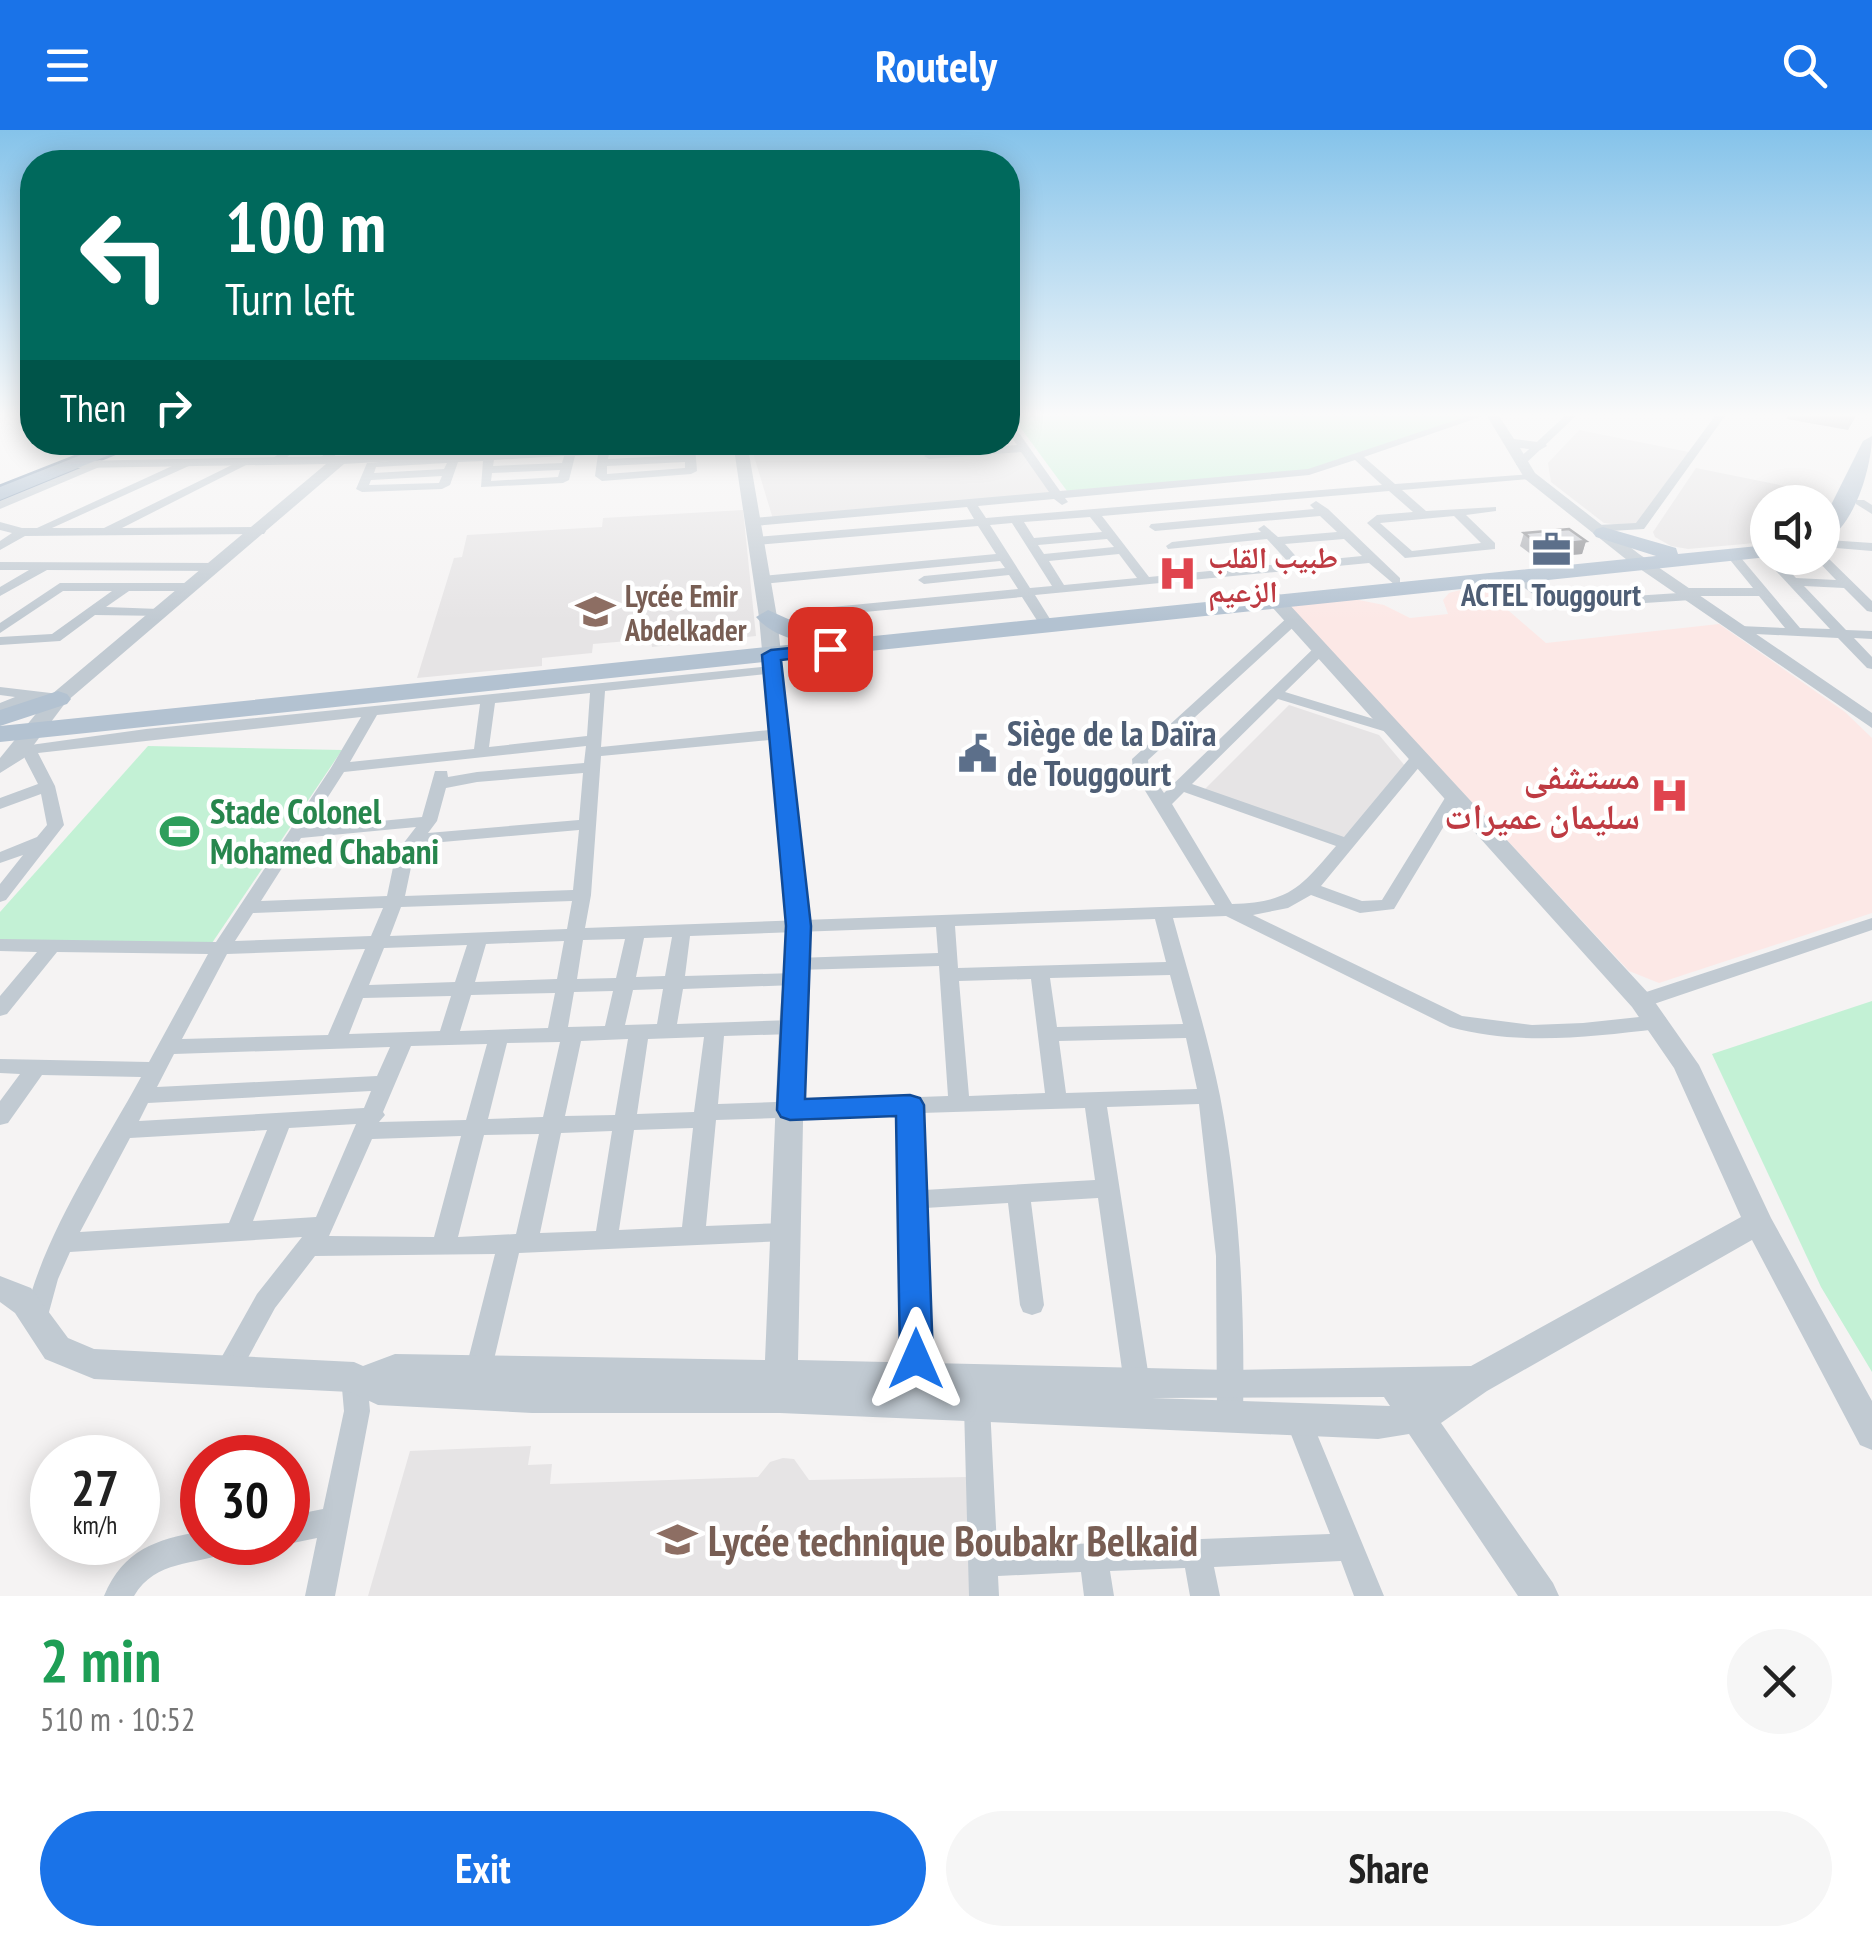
<!DOCTYPE html>
<meta charset="utf-8">
<style>
:root{--surface:#fff;--page:#f6f6f6;--text:#222;--muted:#767676;--accent:#1a73e8}
body{margin:0;font-family:"PT Sans Narrow","Noto Naskh Arabic",sans-serif;background:var(--page);color:var(--text);height:100vh;display:flex;flex-direction:column;font-size:38px;white-space:nowrap}
*{box-sizing:border-box;margin:0}
p{font-size:32px;color:var(--muted)}
.icon{flex:none;width:55px;height:55px;fill:none;stroke:currentColor;stroke-width:2;stroke-linecap:round;stroke-linejoin:round}
.map{position:relative;height:1466px;overflow:hidden}
.side{display:flex;flex-direction:column;background:var(--surface);flex:1}
.side>*{flex:none}
.hud{position:absolute;left:20px;top:20px;width:1000px;height:305px;border-radius:40px;box-shadow:0 5px 25px #0003;background:#00695c;color:#fff;overflow:hidden}
.tools{position:absolute;left:1750px;top:355px;display:grid;gap:20px}
.tools a{display:grid;place-items:center;width:90px;height:90px;border-radius:50%;background:var(--surface);box-shadow:0 5px 25px #0003;font-size:50px}
.speed{position:absolute;left:30px;top:1305px;display:flex;gap:20px;font-size:50px;font-weight:700;text-align:center}
.speed>*{display:grid;place-content:center;width:130px;height:130px;border-radius:50%;background:var(--surface);box-shadow:0 5px 25px #0003;line-height:1}
.speed small{font-size:25px;font-weight:400}
.speed .limit{border:15px solid #d22;background:#fff;color:#111}
.pin{position:absolute;display:grid;place-items:center;width:85px;height:85px;color:#fff;margin:-42px;border-radius:20px;box-shadow:0 5px 15px #0006}
.me{position:absolute;width:110px;margin:-55px;rotate:0deg;stroke-linejoin:round;filter:drop-shadow(0 0 8px #0008)}
.turn{display:flex;align-items:center;gap:35px;height:210px;padding:0 40px;font-size:45px}
.turn .icon{width:130px;height:130px;stroke-width:2.5}
.turn b{display:block;font-size:70px;line-height:85px}
.then{display:flex;align-items:center;height:95px;padding:0 40px;background:#0003;gap:20px;font-size:38px}
.round{display:grid;place-items:center;flex:none;width:105px;height:105px;border-radius:52px;background:var(--page)}
.head{display:flex;align-items:center;justify-content:space-between;height:170px;padding:0 40px}
h1{font-size:60px;font-weight:800;line-height:75px;color:#1e9e55}
.cta{display:flex;gap:20px;margin-top:auto;padding:20px 40px}
.cta a{flex:1;height:115px;border-radius:60px;background:var(--accent);color:#fff;font-size:40px;font-weight:800;line-height:115px;text-align:center}
.cta a+a{background:var(--page);color:var(--text)}
header{display:flex;justify-content:space-between;align-items:center;height:130px;padding:0 40px;background:var(--accent);color:#fff;font-size:45px;font-weight:800}
.map>svg:first-child{display:block}
.education{fill:#e6e4e5}
.medical{fill:#fce8e6}
.green{fill:#c3f1d5}
.lines{fill:none;stroke-linecap:round;stroke-linejoin:round}
.trunk-casing{stroke:#7690ad;stroke-width:5}
.minor{fill:#c1cad2;fill-rule:evenodd}
.tertiary{fill:#c1cad2;fill-rule:evenodd}
.primary{fill:#b3c2d1;fill-rule:evenodd}
.trunk{fill:#9fb4c9;fill-rule:evenodd}
.wall{fill:#b0b2b7}
.shaded-wall{fill:#909195}
.building{fill:#cdcfd5;stroke:#909195;stroke-width:2.5}
.route{fill:#1a73e8;stroke:#114b97;stroke-width:2.5}
.labels{text-anchor:middle;dominant-baseline:central;stroke-width:9;stroke-linejoin:round;paint-order:stroke}
.far-health-label{font-size:30px;font-weight:bold;fill:#be3a42;stroke:#fff;text-anchor:start}
.far-service-label{font-size:30px;font-weight:bold;fill:#4e5e75;stroke:#fff}
.far-education-label{font-size:30px;font-weight:bold;fill:#785e54;stroke:#fff;text-anchor:start}
.service-label{font-size:35px;font-weight:bold;fill:#4e5e75;stroke:#fff;text-anchor:start}
.health-label{font-size:35px;font-weight:bold;fill:#be3a42;stroke:#fff;text-anchor:end}
.leisure-label{font-size:35px;font-weight:bold;fill:#27864d;stroke:#fff;text-anchor:start}
.near-education-label{font-size:42px;font-weight:bold;fill:#785e54;stroke:#fff;text-anchor:start}
</style>
<header><svg class="icon" aria-label="menu" viewBox="0 0 24 24"><path d="M4 6h16M4 12h16M4 18h16"/></svg>Routely<svg class="icon" aria-label="search" viewBox="0 0 24 24"><circle cx="10" cy="10" r="6"/><path d="M15 15l6 6"/></svg></header>
<div class="map">
<svg width="1872" height="1466" viewBox="0 0 1872 1466">
<rect width="100%" height="100%" fill="#f5f3f3"/>
<g class="education">
<polygon points="1579,300 1689,322 1636,397 1604,393 1551,352 1548,333"/>
<polygon points="750,313 918,313 927,328 1022,321 1053,365 773,389"/>
<polygon points="1696,338 1814,362 1808,372 1768,372 1767,412 1688,419 1671,416 1655,407 1653,402"/>
<polygon points="743,380 756,506 652,517 651,509 593,514 592,523 542,528 542,536 417,548 454,428 462,427 467,405 602,397 603,388"/>
<polygon points="1289,575 1379,605 1406,637 1346,710 1204,660"/>
<polygon points="531,1316 528,1335 552,1334 550,1354 758,1347 770,1332 783,1328 794,1329 809,1350 967,1347 975,1466 368,1466 410,1321"/>
</g>
<polygon class="medical" points="1479,455 1546,513 1719,494 1845,582 1872,608 1872,783 1659,853 1629,841 1289,476 1354,469 1384,475 1410,488 1448,484 1443,470 1449,463"/>
<g class="green">
<polygon points="1012,286 1471,286 1308,340 1067,361"/>
<polygon points="148,616 342,620 210,816 0,811 0,782"/>
<polygon points="1872,871 1872,1242 1821,1157 1712,924"/>
</g>
<g class="lines">
<defs>
<polygon id="trunk" points="114,312 141,312 0,370 0,357"/>
</defs>
<use href="#trunk" class="trunk-casing"/>
<g class="minor">
<path d="M 1468,286 L 1483,286 L 1364,327 L 1395,354 L 1534,344 L 1536,346 L 1530,349 L 1402,360 L 1426,381 L 1496,377 L 1496,381 L 1466,385 L 1495,413 L 1495,419 L 1405,428 L 1367,393 L 1377,385 L 1413,382 L 1389,361 L 1102,386 L 1149,447 L 1289,433 L 1267,409 L 1168,419 L 1166,416 L 1172,412 L 1261,402 L 1258,399 L 1264,395 L 1278,407 L 1337,402 L 1320,386 L 1155,401 L 1149,397 L 1151,394 L 1314,379 L 1310,375 L 1316,371 L 1328,379 L 1400,448 L 1400,454 L 1395,455 L 1369,433 L 1035,465 L 1050,489 L 1043,493 L 1038,492 L 1022,467 L 801,488 L 794,484 L 801,480 L 1018,459 L 1009,445 L 924,454 L 918,450 L 924,446 L 1005,438 L 1000,431 L 762,454 L 756,450 L 762,446 L 996,424 L 978,396 L 757,415 L 751,411 L 757,407 L 974,389 L 967,377 L 754,396 L 748,392 L 754,388 L 1049,362 L 1021,322 L 929,329 L 924,326 L 929,323 L 1017,315 L 1008,302 L 1008,292 L 1012,293 L 1060,361 L 1308,339 ZM 1355,330 L 1382,355 L 986,388 L 978,376 L 1054,369 L 1062,375 L 1068,372 L 1065,368 L 1309,345 ZM 1454,386 L 1481,413 L 1412,421 L 1380,393 ZM 1090,387 L 1102,402 L 1034,408 L 1024,392 ZM 1012,393 L 1052,456 L 1030,458 L 990,395 ZM 1107,409 L 1114,417 L 1044,424 L 1038,415 ZM 1344,409 L 1362,426 L 1301,432 L 1285,414 ZM 1119,424 L 1137,448 L 1064,455 L 1049,431 Z"/>
<polygon points="1565,286 1576,286 1524,335 1516,335 1516,331"/>
<polygon points="1715,286 1725,286 1644,399 1594,402 1592,399 1598,395 1636,393"/>
<polygon points="293,312 305,312 279,334 271,334 271,330"/>
<polygon points="338,312 350,312 328,332 320,332 320,328"/>
<polygon points="407,312 418,312 404,328 396,328 395,326"/>
<path d="M 458,312 L 469,312 L 461,326 L 598,318 L 601,312 L 608,313 L 609,317 L 685,313 L 695,317 L 697,341 L 691,344 L 602,351 L 595,346 L 598,324 L 575,326 L 569,350 L 563,353 L 481,357 L 483,331 L 458,332 L 450,355 L 442,359 L 362,362 L 356,359 L 367,333 L 450,326 ZM 685,319 L 685,325 L 608,329 L 609,324 ZM 564,326 L 562,333 L 493,336 L 494,330 ZM 685,332 L 685,338 L 607,344 L 607,336 ZM 447,333 L 444,339 L 374,343 L 376,337 ZM 560,340 L 558,347 L 491,351 L 492,343 ZM 442,346 L 439,353 L 369,355 L 371,350 Z"/>
<polygon points="100,330 106,333 104,335 0,379 0,371"/>
<polygon points="242,330 246,331 246,335 122,398 260,397 266,401 264,404 25,406 0,420 0,411 12,403 0,400 0,392 22,398 37,398 183,331 191,331 191,335 52,398 104,398"/>
<polygon points="1856,370 1864,370 1872,375 1872,384 1856,374"/>
<polygon points="1828,410 1872,413 1872,421 1824,417 1822,413"/>
<polygon points="1732,421 1736,422 1800,498 1830,499 1764,428 1768,425 1768,428 1777,428 1796,448 1836,450 1815,428 1825,425 1872,471 1872,482 1867,481 1844,458 1804,456 1846,500 1872,501 1872,509 1854,508 1872,527 1872,539 1867,538 1838,508 1735,503 1733,500 1740,496 1785,498 1759,466 1698,466 1691,470 1553,479 1510,447 1511,444 1521,444 1556,471 1679,463 1685,458 1753,458 1726,425"/>
<polygon points="0,432 216,433 222,437 216,441 47,440 0,466 0,457 29,440 0,440"/>
<polygon points="60,453 192,453 199,457 192,461 129,461 106,477 159,479 164,480 164,486 95,485 60,511 0,515 0,507 52,504 112,461 63,461 0,503 0,493"/>
<path d="M 1294,485 L 1299,486 L 1299,492 L 1148,630 L 1149,641 L 1164,663 L 1316,516 L 1326,516 L 1326,522 L 1285,562 L 1400,597 L 1403,600 L 1400,603 L 1390,603 L 1278,569 L 1192,654 L 1344,707 L 1413,624 L 1425,624 L 1427,627 L 1425,630 L 1321,756 L 1362,771 L 1382,770 L 1448,663 L 1460,663 L 1462,666 L 1394,779 L 1360,783 L 1311,765 L 1288,778 L 1253,785 L 1462,886 L 1532,895 L 1583,893 L 1658,885 L 1665,887 L 1668,892 L 1665,897 L 1658,899 C 1589,907 1518,916 1450,897 L 1226,786 L 1173,788 C 1189,847 1208,906 1220,966 C 1240,1071 1245,1179 1243,1286 L 1239,1295 L 1230,1298 L 1221,1295 L 1217,1286 L 1216,1126 L 1199,974 L 1107,977 L 1151,1261 L 1147,1269 L 1138,1273 L 1129,1269 L 1125,1261 L 1098,1068 L 1031,1072 L 1044,1175 L 1041,1182 L 1032,1185 L 1023,1182 L 1020,1175 L 1008,1073 L 925,1078 C 926,1122 938,1226 921,1262 L 912,1266 L 903,1262 L 899,1254 L 904,1217 L 899,984 L 716,990 L 706,1096 L 785,1093 L 793,1095 L 797,1102 L 793,1109 L 785,1111 L 519,1123 L 492,1238 L 488,1246 L 479,1249 L 470,1246 L 466,1238 L 495,1124 L 315,1126 L 275,1178 L 238,1246 L 229,1249 L 220,1246 L 216,1238 L 220,1230 L 257,1164 L 302,1107 L 70,1122 L 58,1149 L 46,1193 L 37,1196 L 28,1193 L 25,1185 C 46,1100 99,1024 141,947 L 42,945 L 8,993 L 0,995 L 0,971 L 20,944 L 0,943 L 0,929 L 149,932 L 208,824 L 57,822 L 7,884 L 0,886 L 0,866 L 37,822 L 0,821 L 0,809 L 216,812 L 331,638 L 361,587 L 38,623 L 55,656 L 64,695 L 6,770 L 0,772 L 0,754 L 23,725 L 0,733 L 0,722 L 37,707 L 47,695 L 41,664 L 0,679 L 0,668 L 38,654 L 23,625 L 14,620 L 16,617 L 146,599 L 772,536 L 779,540 L 777,543 L 605,561 L 601,617 L 780,599 L 788,604 L 780,609 L 601,626 L 591,765 L 585,798 L 1215,775 L 1133,641 L 1132,629 L 1289,486 ZM 590,563 L 587,606 L 489,617 L 495,573 ZM 480,574 L 474,619 L 350,632 L 377,585 ZM 586,616 L 584,633 L 477,642 L 448,647 L 447,641 L 435,641 L 422,687 L 308,698 L 344,642 ZM 583,643 L 579,690 L 428,703 L 437,691 L 446,658 L 477,652 ZM 1184,662 L 1336,716 C 1300,758 1290,772 1232,774 L 1172,674 ZM 416,697 L 396,723 L 387,766 L 261,771 L 301,708 ZM 579,700 L 573,760 L 405,766 L 414,723 L 420,714 ZM 572,771 L 567,799 L 390,806 L 401,777 ZM 383,778 L 371,806 L 235,811 L 253,783 ZM 1155,789 L 1166,832 L 958,838 L 955,796 ZM 936,797 L 938,823 L 797,828 L 787,834 L 797,840 L 939,836 L 948,966 L 718,974 L 724,906 L 792,904 L 799,902 L 802,897 L 799,892 L 792,890 L 677,894 L 683,859 L 795,855 L 802,854 L 805,849 L 802,844 L 795,843 L 685,846 L 690,806 ZM 672,807 L 665,846 L 636,847 L 644,808 ZM 625,809 L 616,848 L 577,849 L 583,810 ZM 564,811 L 557,849 L 475,852 L 486,814 ZM 467,815 L 455,852 L 369,855 L 384,818 ZM 365,819 L 328,905 L 182,909 L 227,824 ZM 1170,845 L 1183,894 L 1057,897 L 1050,848 ZM 1031,849 L 1045,963 L 969,966 L 959,851 ZM 663,859 L 657,894 L 625,895 L 633,860 ZM 613,861 L 605,896 L 568,897 L 574,862 ZM 555,863 L 548,898 L 460,901 L 471,865 ZM 451,866 L 440,901 L 349,904 L 363,868 ZM 704,907 L 694,982 L 637,984 L 648,909 ZM 1186,908 L 1197,959 L 1066,963 L 1059,911 ZM 628,909 L 615,985 L 565,986 L 581,911 ZM 560,912 L 543,987 L 488,989 L 507,913 ZM 487,914 L 466,990 L 379,992 L 385,985 L 383,982 L 411,916 ZM 390,917 L 377,946 L 157,957 L 174,924 ZM 371,961 L 364,978 L 139,991 L 148,973 ZM 1085,978 L 1095,1050 L 924,1060 L 921,983 ZM 356,994 L 316,1087 L 253,1091 L 289,998 ZM 693,998 L 682,1097 L 619,1100 L 634,1000 ZM 267,1000 L 229,1093 L 80,1102 L 130,1008 ZM 612,1001 L 596,1101 L 540,1103 L 561,1003 ZM 539,1004 L 516,1104 L 458,1107 L 484,1005 ZM 461,1006 L 434,1107 L 329,1106 L 372,1009 Z"/>
<polygon points="0,557 59,564 66,568 59,572 36,570 0,582 0,573 15,567 0,565"/>
<polygon points="1872,788 1872,800 1648,876 1634,876 1631,871 1634,866"/>
<polygon points="354,1236 363,1239 367,1247 370,1281 335,1466 305,1466 317,1408 288,1414 285,1412 288,1412 288,1386 323,1379 344,1281 341,1247 345,1239"/>
<polygon points="977,1264 986,1268 990,1276 997,1417 1330,1404 1285,1289 1289,1280 1298,1277 1307,1280 1384,1466 1354,1466 1341,1431 1214,1437 1220,1466 1190,1466 1185,1438 1110,1441 1114,1466 1084,1466 1081,1442 998,1446 999,1466 969,1466 964,1276 968,1268"/>
<path d="M 202,1401 L 202,1412 L 233,1412 L 229,1422 C 194,1436 156,1429 134,1466 L 104,1466 C 124,1419 155,1410 202,1401 Z"/>
</g>
<g class="tertiary">
<polygon points="1487,286 1499,286 1514,309 1545,313 1547,316 1540,320 1520,318 1535,343 1639,424 1872,583 1872,598 1627,430 1525,349"/>
<polygon points="574,312 662,312 655,316 344,334 66,572 24,628 0,643 0,628 52,564 326,334 77,338 72,337 72,331 340,326"/>
<path d="M 733,312 L 747,312 L 777,487 L 811,796 L 805,897 L 798,1230 L 1231,1240 L 1471,1236 L 1741,1087 L 1674,938 L 1632,877 L 1264,468 L 1262,464 L 1270,459 L 1276,460 L 1650,865 L 1699,935 L 1771,1088 L 1872,1271 L 1872,1320 L 1860,1315 L 1752,1110 L 1487,1261 L 1441,1293 L 1553,1453 L 1559,1466 L 1518,1466 L 1409,1304 L 1378,1309 L 780,1283 L 532,1283 L 378,1275 L 350,1262 L 94,1249 L 45,1229 L 15,1183 L 0,1172 L 0,1146 L 31,1158 L 68,1208 L 94,1219 L 354,1232 L 363,1236 L 395,1224 L 765,1230 L 779,897 L 787,796 L 759,487 ZM 1384,1267 L 1390,1276 L 1152,1268 Z"/>
</g>
<g class="primary">
<path d="M 1872,306 C 1872,335 1854,401 1822,411 L 1822,393 L 1863,311 Z"/>
<path d="M 1603,397 L 1676,418 L 1678,424 L 1768,415 L 1768,427 L 0,612 L 0,596 L 806,513 C 787,508 770,503 756,487 L 768,480 L 835,510 L 1656,426 L 1596,407 L 1593,403 L 1596,399 Z"/>
<polygon points="58,561 67,564 71,569 67,574 0,596 0,580"/>
</g>
<use href="#trunk" class="trunk"/>
</g>
<g class="wall">
<polygon points="1788,286 1856,286 1848,300 1787,289"/>
<polygon points="1524,403 1586,411 1582,424 1536,428 1520,416"/>
</g>
<polygon class="shaded-wall" points="1586,411 1582,424 1536,428 1540,416"/>
<polygon class="building" points="1569,399 1586,411 1540,416 1524,403"/>
<linearGradient id="sky" x2="0" y2="1"><stop stop-color="#85c3ea"/><stop offset="0.58" stop-color="#fafafa"/><stop offset="1" stop-color="#fafafa" stop-opacity="0"/></linearGradient>
<rect width="1872" height="491" fill="url(#sky)"/>
<polygon class="route" points="830,514 839,519 837,523 781,530 811,796 805,969 910,965 920,968 924,975 933,1229 928,1240 916,1244 905,1240 900,1229 896,986 790,990 781,987 777,980 786,796 762,525 771,520"/>
<defs>
<symbol id="office-bare" viewBox="-9 -9 18 18"><path d="M-6-3h4V-5.5h4V-3h4V5H-6ZM-1-4.5V-3h2v-1.5ZM-6 0V1H6V0Z" fill="#5c6f8a" stroke="#fff" stroke-width="2.5" paint-order="stroke"/></symbol>
<symbol id="hospital-bare" viewBox="-9 -9 18 18"><path d="M-5-5h3v3.5h4V-5h3V5h-3V1.5h-4V5h-3Z" fill="#e0444e" stroke="#fff" stroke-width="2.5" paint-order="stroke"/></symbol>
<symbol id="school-bare" viewBox="-9 -9 18 18"><path d="M0-5L7-2L0 1L-7-2ZM-4 1L0 2.5L4 1V4Q0 6-4 4Z" fill="#8d6e63" stroke="#fff" stroke-width="2.5" paint-order="stroke"/></symbol>
<symbol id="civic-bare" viewBox="-9 -9 18 18"><path d="M-.6-6.5H3V-4.5H.6V-3L4-1V1h2V6H-6V1h2V-1L-.6-3ZM-1.2 2.5V6h2.4V2.5Z" fill="#5c6f8a" stroke="#fff" stroke-width="2.5" paint-order="stroke"/></symbol>
<symbol id="stadium-bare" viewBox="-9 -9 18 18"><path d="M0-5a6.5 5 0 1 0 0 10a6.5 5 0 1 0 0-10ZM-3.5-1.8h7v3.6h-7Z" fill="#2e9e5b" stroke="#fff" stroke-width="2.5" paint-order="stroke"/></symbol>
</defs>
<g fill-rule="evenodd">
<use href="#office-bare" x="1524" y="392" width="55" height="55"/>
<use href="#hospital-bare" x="1150" y="416" width="55" height="55"/>
<use href="#school-bare" x="568" y="454" width="55" height="55"/>
<use href="#civic-bare" x="950" y="596" width="55" height="55"/>
<use href="#hospital-bare" x="1642" y="638" width="55" height="55"/>
<use href="#stadium-bare" x="152" y="674" width="55" height="55"/>
<use href="#school-bare" x="650" y="1382" width="55" height="55"/>
</g>
<g class="labels">
<g class="far-health-label">
<text x="1208" y="426">طبيب القلب<tspan x="1208" dy="34">الزعيم</tspan></text>
</g>
<g class="far-service-label">
<text x="1551" y="464">ACTEL Touggourt</text>
</g>
<g class="far-education-label">
<text x="625" y="465">Lycée Emir<tspan x="625" dy="34">Abdelkader</tspan></text>
</g>
<g class="service-label">
<text x="1007" y="603">Siège de la Daïra<tspan x="1007" dy="40">de Touggourt</tspan></text>
</g>
<g class="health-label">
<text x="1640" y="646">مستشفى<tspan x="1640" dy="40">سليمان عميرات</tspan></text>
</g>
<g class="leisure-label">
<text x="210" y="681">Stade Colonel<tspan x="210" dy="40">Mohamed Chabani</tspan></text>
</g>
<g class="near-education-label">
<text x="708" y="1410">Lycée technique Boubakr Belkaid</text>
</g>
</g>
</svg>
<div class="tools">
<a><svg class="icon" aria-label="sound" viewBox="0 0 24 24"><path d="M4 9h4l5-4v14l-5-4H4zM17 9q2 3 0 6"/></svg></a>
</div>
<div class="speed"><div>27<small>km/h</small></div><div class="limit">30</div></div>
<div class="pin" style="left:830px;top:519px;background:#d93025"><svg class="icon" aria-label="arrive" viewBox="0 0 24 24"><path d="M6 21V4h12l-3 4 3 4H6"/></svg></div>
<svg class="me" style="left:916px;top:1229px" viewBox="-20 -20 40 40"><path d="M0-17L14 15 0 8-14 15z" fill="#1a73e8" stroke="#fff" stroke-width="4"/></svg>
<div class="hud">
<div class="turn"><svg class="icon" aria-label="left" viewBox="0 0 24 24"><path d="M17 20v-9H6M10 6l-5 5 5 5"/></svg><div><b>100 m</b>Turn left</div></div>
<div class="then">Then<svg class="icon" aria-label="right" viewBox="0 0 24 24"><path d="M7 20v-9h11M14 6l5 5-5 5"/></svg></div>
</div>
</div>
<section class="side">
<div class="head"><div><h1>2 min</h1><p>510 m · 10:52</p></div><a class="round"><svg class="icon" aria-label="close" viewBox="0 0 24 24"><path d="M6 6l12 12M18 6L6 18"/></svg></a></div>
<div class="cta"><a>Exit</a><a>Share</a></div>
</section>
